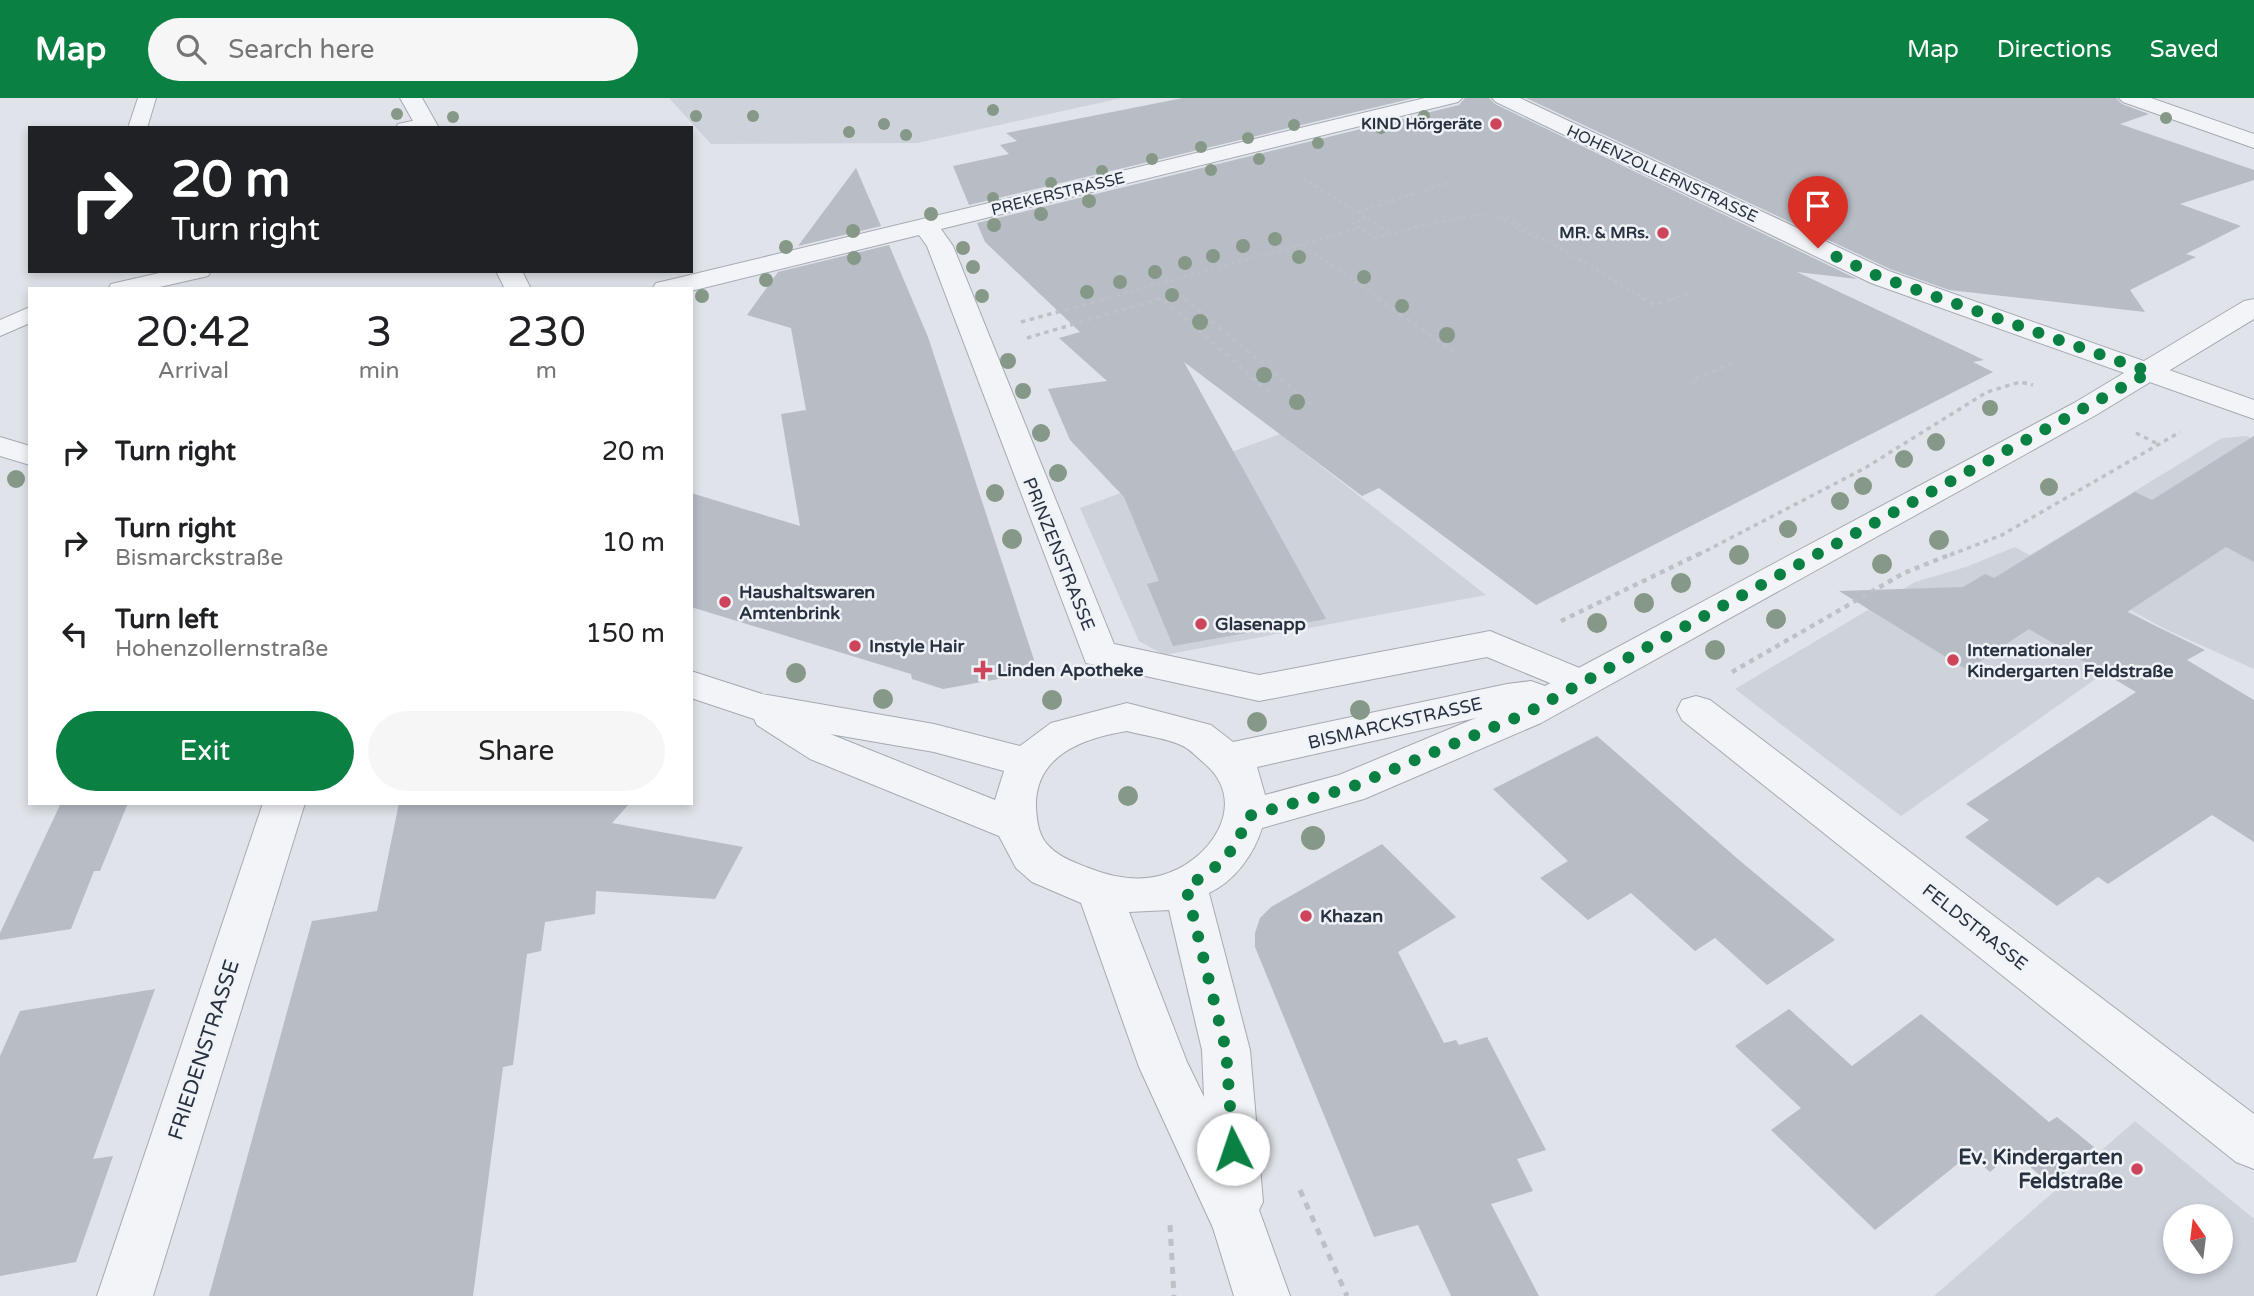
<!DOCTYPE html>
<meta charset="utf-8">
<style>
:root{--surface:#fff;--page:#f6f6f6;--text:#202124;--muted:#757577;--accent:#0b8043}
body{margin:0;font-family:"Varela Round",sans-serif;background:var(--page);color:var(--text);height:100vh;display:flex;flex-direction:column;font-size:26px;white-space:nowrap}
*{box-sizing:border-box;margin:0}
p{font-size:23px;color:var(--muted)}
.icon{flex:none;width:38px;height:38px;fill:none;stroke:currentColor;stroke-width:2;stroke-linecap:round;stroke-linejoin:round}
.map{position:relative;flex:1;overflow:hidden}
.side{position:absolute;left:28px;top:189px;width:665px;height:518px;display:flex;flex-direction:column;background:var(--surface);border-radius:0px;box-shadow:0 4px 10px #0003}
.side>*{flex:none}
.banner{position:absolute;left:28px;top:28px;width:665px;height:147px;border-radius:0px;box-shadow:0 4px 10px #0003;background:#202124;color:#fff;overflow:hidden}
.needle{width:46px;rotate:346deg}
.fabs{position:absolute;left:2163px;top:1106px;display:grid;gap:14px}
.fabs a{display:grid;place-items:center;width:70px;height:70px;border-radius:50%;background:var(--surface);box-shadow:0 4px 10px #0003;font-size:35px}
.pin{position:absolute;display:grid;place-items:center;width:60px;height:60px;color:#fff;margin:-72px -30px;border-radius:50% 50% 50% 0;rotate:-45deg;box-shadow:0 0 7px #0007}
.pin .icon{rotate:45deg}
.me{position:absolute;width:77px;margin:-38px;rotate:356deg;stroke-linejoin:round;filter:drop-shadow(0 0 5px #0008)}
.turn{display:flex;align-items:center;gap:24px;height:147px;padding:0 28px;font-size:32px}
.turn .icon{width:91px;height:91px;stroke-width:2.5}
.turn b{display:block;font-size:49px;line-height:60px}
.eta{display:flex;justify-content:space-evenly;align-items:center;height:119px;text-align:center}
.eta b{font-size:42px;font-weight:600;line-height:49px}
.primary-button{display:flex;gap:14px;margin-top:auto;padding:14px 28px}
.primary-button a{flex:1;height:80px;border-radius:42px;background:var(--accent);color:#fff;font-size:28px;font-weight:600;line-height:80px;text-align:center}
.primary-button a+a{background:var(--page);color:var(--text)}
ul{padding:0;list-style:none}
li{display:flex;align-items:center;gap:21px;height:91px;padding:0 28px}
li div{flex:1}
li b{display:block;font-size:26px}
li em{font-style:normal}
header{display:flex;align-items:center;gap:42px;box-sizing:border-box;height:98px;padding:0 35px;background:var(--accent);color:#fff}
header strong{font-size:33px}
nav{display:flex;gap:38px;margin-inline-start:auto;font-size:24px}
.search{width:490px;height:63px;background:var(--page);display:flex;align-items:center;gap:18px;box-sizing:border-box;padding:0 24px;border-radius:38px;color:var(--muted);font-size:26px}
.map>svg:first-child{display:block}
.built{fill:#ced2db;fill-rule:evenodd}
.building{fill:#b7bcc5}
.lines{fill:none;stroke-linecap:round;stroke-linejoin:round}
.service-casing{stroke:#a5aab3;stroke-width:2}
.minor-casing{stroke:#a5aab3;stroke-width:2}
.tertiary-casing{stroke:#a5aab3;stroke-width:2}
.path-far3{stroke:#bdc1c7;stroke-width:2.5;stroke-dasharray:3.5 3.5;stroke-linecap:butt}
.path-far2{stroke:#bdc1c7;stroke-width:3.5;stroke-dasharray:4.5 4.5;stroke-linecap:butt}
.path-far1{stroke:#bdc1c7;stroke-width:4.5;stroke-dasharray:5 5;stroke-linecap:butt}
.path{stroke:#bdc1c7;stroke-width:5;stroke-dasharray:7 7;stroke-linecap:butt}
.service{fill:#f2f4f7;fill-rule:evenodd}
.minor{fill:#f2f4f7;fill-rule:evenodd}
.tertiary{fill:#f2f4f7;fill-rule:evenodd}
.tree{fill:#869887}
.route{stroke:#0b8043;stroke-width:12;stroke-dasharray:0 21.6}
.poi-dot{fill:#cd455b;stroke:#eff2f6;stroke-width:2.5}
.labels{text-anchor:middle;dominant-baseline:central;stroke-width:5;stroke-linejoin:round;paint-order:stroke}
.far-poi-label{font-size:16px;font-weight:bold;fill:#283140;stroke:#eff2f6;text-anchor:end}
.far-street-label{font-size:16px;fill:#283140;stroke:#eff2f6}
.street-label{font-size:18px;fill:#283140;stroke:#eff2f6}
.poi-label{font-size:18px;font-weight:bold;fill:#283140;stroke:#eff2f6;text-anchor:start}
.near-street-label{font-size:21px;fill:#283140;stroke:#eff2f6}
.near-poi-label{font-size:21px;font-weight:bold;fill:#283140;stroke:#eff2f6;text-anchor:end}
</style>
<header>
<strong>Map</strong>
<div class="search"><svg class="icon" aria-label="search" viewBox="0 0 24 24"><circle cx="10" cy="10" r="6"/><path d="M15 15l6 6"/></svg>Search here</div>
<nav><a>Map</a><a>Directions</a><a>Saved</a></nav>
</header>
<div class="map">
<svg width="2254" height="1198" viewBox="0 0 2254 1198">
<rect width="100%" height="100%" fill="#e0e3e9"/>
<g class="built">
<polygon points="669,0 1122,0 917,45 711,46"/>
<polygon points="1280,336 1486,497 1164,557 1139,543 1080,410"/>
<polygon points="2247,338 2254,341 2254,571 2165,531 2030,457 2222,340"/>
<polygon points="2015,449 2164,533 1901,718 1735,591 1915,484 1966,469"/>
<path d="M 2135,1023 L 2254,1121 L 2254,1198 L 1934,1198 ZM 2175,1118 L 2221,1118 L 2221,1164 L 2175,1164 Z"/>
</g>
<g class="building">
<polygon points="1183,0 1414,0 969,107 953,68 1009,56 1000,47 1017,43 1006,35"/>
<polygon points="1465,0 1489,0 1495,6 1857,181 1797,174 1984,262 1973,264 1993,274 1536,507 1379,390 1362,398 1184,264 1326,521 1173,548 1147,486 1159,483 1124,399 1070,342 1048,291 1107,283 1059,240 1080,234 985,144 977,125 1459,7"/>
<polygon points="1526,0 2116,0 2122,6 2149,16 2120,26 2254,72 2254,82 2180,106 2241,128 2186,156 2196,159 2130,192 2145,214 1949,192 1890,171"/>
<polygon points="856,70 881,128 798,148"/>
<polygon points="889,147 928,239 1038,574 943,591 912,581 911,576 691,509 691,395 800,428 781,316 806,312 791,230 747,217 778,174"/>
<polygon points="2254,338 2254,464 2226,449 2127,514 2205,552 2187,562 2254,602 2254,744 2212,717 2108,786 2098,779 2057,808 1965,739 1989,722 1966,706 2136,594 2029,531 1967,572 1839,493 1963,489 1985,476 1994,480 2135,394 2152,402"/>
<polygon points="1597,638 1739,762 1835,842 1767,887 1715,840 1695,853 1631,795 1588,822 1540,780 1568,763 1493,691"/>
<polygon points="61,705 128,705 100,773 94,773 71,831 0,842 0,835"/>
<polygon points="399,705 630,705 612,725 743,749 715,801 596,793 595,816 545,824 541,853 527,856 513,967 503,969 473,1198 209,1198 312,823 377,813"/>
<polygon points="1382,746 1456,819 1398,854 1444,945 1456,942 1459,947 1487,939 1546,1052 1517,1061 1533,1093 1491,1106 1539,1198 1451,1198 1418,1127 1374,1139 1255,849 1255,835 1260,820 1271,809"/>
<polygon points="155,891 93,1061 113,1058 76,1164 0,1178 0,958 20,913"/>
<polygon points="1789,911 1852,968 1921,916 2049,1024 2057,1019 2094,1049 2051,1087 2013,1054 1990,1074 1970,1056 1875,1132 1771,1032 1801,1010 1735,948"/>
</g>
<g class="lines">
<defs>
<g id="service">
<polygon points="138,0 156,0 147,30 128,30"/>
<polygon points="426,20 433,22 435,26 433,30 396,30 398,26"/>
<polygon points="168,173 211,173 208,178 151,191 108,191 111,186"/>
<polygon points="30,209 30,225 0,238 0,222"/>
</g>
<g id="minor">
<polygon points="400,0 422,0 439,30 417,30"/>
<polygon points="1425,0 1462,0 1458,4 941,131 953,148 1114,546 1259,577 1490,533 1594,576 1600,585 1594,594 1581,598 1487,559 1259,603 1086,565 927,148 919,137 691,193 652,191 656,185 665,183"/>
<polygon points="1492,0 1520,0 1889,173 2254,302 2254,321 1871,185 1496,4"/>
<polygon points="2119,0 2151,0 2254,36 2254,50 2123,4"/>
<polygon points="496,173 522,173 531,191 505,191"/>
<polygon points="1696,598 1710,602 2254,1016 2254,1071 2236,1064 1682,622 1677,612 1682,602"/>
<polygon points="263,705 305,705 153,1198 97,1198"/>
</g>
<g id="tertiary">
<path d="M 2254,201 L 2254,221 L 2096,317 L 1541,625 L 1364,701 L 1262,730 C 1254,756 1235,783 1209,795 L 1250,952 L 1263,1104 L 1259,1112 L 1290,1198 L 1234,1198 L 1213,1130 L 1139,969 L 1081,805 L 1032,784 L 1016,770 L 999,738 L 810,661 L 757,627 L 754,621 L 691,600 L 691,573 L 762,596 L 934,626 L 1020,648 L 1051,625 L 1127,605 L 1211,627 L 1233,644 L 1507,586 L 1531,583 L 1545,588 L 2074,305 L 2244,203 ZM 1476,620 L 1339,677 L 1265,697 L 1257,669 ZM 1127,633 C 1145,638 1167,640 1183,648 C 1191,652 1198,660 1204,665 C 1252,705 1209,766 1159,778 C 1135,784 1108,778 1086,769 C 1071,763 1057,758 1046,745 C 1038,735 1037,722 1036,710 C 1034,657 1084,640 1127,633 ZM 830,636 L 934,654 L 1004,673 L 995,702 ZM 1169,812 L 1202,952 L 1204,999 L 1187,964 L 1129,814 Z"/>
<polygon points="0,339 30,348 30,367 0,358"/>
</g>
</defs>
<use href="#service" class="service-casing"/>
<use href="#minor" class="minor-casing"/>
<use href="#tertiary" class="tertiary-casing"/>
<g class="path-far3">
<polyline points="1303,80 1390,135"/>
<polyline points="1358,114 1448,85"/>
<polyline points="1506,119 1544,141"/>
<path d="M 1367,121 L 1352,125 L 1376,140 C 1397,135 1471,114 1488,117 C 1510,121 1526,139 1548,143 L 1645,201"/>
<polyline points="1303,147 1380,201"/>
<polyline points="1165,184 1186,201"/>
<polyline points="1103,201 1361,130"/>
<polyline points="1157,201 1164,201"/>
<polyline points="1671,201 1690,195"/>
</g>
<g class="path-far2">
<polyline points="1184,200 1313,308"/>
<polyline points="1377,200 1454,254"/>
<polyline points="1642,200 1654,207 1676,200"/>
<polyline points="1021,224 1109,200"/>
<polyline points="1027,240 1162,200 1269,294"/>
<polyline points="1695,287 1692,282 1733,265"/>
<polyline points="2136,335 2158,346"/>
<polyline points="1698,457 1865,370 1987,294 2020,284 2033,287"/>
<polyline points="1950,457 2002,437 2180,334"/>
</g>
<g class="path-far1">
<polyline points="1561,523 1701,455"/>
<polyline points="1732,574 1904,475 1954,455"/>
</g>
<g class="path">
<polyline points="1300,1092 1347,1198"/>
<polyline points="1170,1127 1174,1198"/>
</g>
<use href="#service" class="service"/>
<use href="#minor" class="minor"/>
<use href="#tertiary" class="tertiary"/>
</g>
<g class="tree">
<circle cx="993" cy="12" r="6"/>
<circle cx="397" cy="16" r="6"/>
<circle cx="696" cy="18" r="6"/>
<circle cx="753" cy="18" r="6"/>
<circle cx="1424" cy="18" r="6"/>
<circle cx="453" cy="19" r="6"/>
<circle cx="2166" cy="20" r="6"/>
<circle cx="884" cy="26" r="6"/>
<circle cx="1294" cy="27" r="6"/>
<circle cx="1381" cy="30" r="6"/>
<circle cx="849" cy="34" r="6"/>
<circle cx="906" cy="37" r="6"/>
<circle cx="1248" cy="40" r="6"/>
<circle cx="1318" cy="45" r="6"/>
<circle cx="1201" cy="49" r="6"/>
<circle cx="1152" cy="61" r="6"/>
<circle cx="1259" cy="61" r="6"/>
<circle cx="1211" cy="72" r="6"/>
<circle cx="1102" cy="73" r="6"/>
<circle cx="1051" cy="85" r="6"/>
<circle cx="993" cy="100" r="6"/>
<circle cx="1089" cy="103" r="7"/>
<circle cx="931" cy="116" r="7"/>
<circle cx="1041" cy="116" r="7"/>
<circle cx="994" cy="127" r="7"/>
<circle cx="853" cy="133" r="7"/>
<circle cx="1275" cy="141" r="7"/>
<circle cx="1243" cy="148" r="7"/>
<circle cx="786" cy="149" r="7"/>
<circle cx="963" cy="150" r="7"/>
<circle cx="1213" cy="158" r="7"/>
<circle cx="1299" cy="159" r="7"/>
<circle cx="854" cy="160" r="7"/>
<circle cx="1185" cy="165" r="7"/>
<circle cx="973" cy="169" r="7"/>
<circle cx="1155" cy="174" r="7"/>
<circle cx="1364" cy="179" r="7"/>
<circle cx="766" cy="182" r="7"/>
<circle cx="1120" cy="184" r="7"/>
<circle cx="1087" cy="194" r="7"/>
<circle cx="1172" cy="197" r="7"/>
<circle cx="702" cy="198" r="7"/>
<circle cx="982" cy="198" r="7"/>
<circle cx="1402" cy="208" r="7"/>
<circle cx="1200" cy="224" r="8"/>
<circle cx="1447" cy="237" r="8"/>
<circle cx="1008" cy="263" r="8"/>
<circle cx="1264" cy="277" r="8"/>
<circle cx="1023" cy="293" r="8"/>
<circle cx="1297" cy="304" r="8"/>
<circle cx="1990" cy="310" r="8"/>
<circle cx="1041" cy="335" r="9"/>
<circle cx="1936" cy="344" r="9"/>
<circle cx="1904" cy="361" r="9"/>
<circle cx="1058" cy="375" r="9"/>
<circle cx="16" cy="381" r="9"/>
<circle cx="1863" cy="388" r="9"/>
<circle cx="2049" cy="389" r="9"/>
<circle cx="995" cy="395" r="9"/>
<circle cx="1840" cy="403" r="9"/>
<circle cx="1788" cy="431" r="9"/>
<circle cx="1012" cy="441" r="10"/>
<circle cx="1939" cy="442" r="10"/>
<circle cx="1739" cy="457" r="10"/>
<circle cx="1882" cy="466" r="10"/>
<circle cx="1681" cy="485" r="10"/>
<circle cx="1644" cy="505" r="10"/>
<circle cx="1776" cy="521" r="10"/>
<circle cx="1597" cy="525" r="10"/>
<circle cx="1715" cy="552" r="10"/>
<circle cx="796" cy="575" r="10"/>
<circle cx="883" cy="601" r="10"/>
<circle cx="1052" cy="602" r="10"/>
<circle cx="1360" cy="612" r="10"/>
<circle cx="1257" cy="624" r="10"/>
<circle cx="1128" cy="698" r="10"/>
<circle cx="1313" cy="740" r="12"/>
</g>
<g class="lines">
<path class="route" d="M 1233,1051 L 1226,952 L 1186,789 C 1220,768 1235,756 1248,718 L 1349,690 L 1527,615 L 2150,274 L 1880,179 L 1818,150"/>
</g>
<g class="poi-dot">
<circle cx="1496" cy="26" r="7"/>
<circle cx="1663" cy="135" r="7"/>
<circle cx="725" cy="504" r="7"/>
<circle cx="1201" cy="526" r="7"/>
<circle cx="855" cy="548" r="7"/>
<circle cx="1953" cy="562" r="7"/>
<path d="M979.5 561.5h7v7h7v7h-7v7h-7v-7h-7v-7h7z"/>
<circle cx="1306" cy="818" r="7"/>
<circle cx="2137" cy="1071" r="7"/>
</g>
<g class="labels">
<g class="far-poi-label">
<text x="1482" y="26">KIND Hörgeräte</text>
<text x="1649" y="135">MR. &amp; MRs.</text>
</g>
<g class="far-street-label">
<text transform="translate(1662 76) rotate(25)">HOHENZOLLERNSTRASSE</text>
<text transform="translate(1058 96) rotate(-14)">PREKERSTRASSE</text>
</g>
<g class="street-label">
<text transform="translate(1059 456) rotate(68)">PRINZENSTRASSE</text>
<text transform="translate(1395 625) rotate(-13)">BISMARCKSTRASSE</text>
<text transform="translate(1975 829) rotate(38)">FELDSTRASSE</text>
</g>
<g class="poi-label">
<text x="739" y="494">Haushaltswaren<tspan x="739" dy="21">Amtenbrink</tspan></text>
<text x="1215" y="526">Glasenapp</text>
<text x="869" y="548">Instyle Hair</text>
<text x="1967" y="552">Internationaler<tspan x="1967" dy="21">Kindergarten Feldstraße</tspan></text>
<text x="997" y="572">Linden Apotheke</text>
<text x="1320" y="818">Khazan</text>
</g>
<g class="near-street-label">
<text transform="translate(204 952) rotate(-72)">FRIEDENSTRASSE</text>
</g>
<g class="near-poi-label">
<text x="2123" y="1059">Ev. Kindergarten<tspan x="2123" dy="24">Feldstraße</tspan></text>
</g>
</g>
</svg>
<div class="fabs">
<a><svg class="needle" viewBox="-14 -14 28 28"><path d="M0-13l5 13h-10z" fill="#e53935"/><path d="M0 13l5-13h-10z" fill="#757577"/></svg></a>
</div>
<div class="pin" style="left:1818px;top:150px;background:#d93025"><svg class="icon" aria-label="arrive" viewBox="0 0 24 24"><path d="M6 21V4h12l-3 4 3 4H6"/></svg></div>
<svg class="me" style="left:1233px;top:1051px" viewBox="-20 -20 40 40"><circle r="19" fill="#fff"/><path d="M0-13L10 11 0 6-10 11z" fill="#0b8043"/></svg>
<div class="banner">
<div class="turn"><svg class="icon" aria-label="right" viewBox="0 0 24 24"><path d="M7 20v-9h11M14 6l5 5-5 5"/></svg><div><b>20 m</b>Turn right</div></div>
</div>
<section class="side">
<div class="eta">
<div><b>20:42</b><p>Arrival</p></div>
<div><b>3</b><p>min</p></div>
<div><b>230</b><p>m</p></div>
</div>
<ul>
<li><svg class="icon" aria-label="right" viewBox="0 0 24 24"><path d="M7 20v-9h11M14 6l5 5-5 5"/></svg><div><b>Turn right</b></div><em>20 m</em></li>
<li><svg class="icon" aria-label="right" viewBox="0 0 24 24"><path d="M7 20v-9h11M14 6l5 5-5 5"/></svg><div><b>Turn right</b><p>Bismarckstraße</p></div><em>10 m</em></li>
<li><svg class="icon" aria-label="left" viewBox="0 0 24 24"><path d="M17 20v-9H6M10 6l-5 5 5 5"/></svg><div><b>Turn left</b><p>Hohenzollernstraße</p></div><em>150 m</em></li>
</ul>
<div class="primary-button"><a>Exit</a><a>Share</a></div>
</section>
</div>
